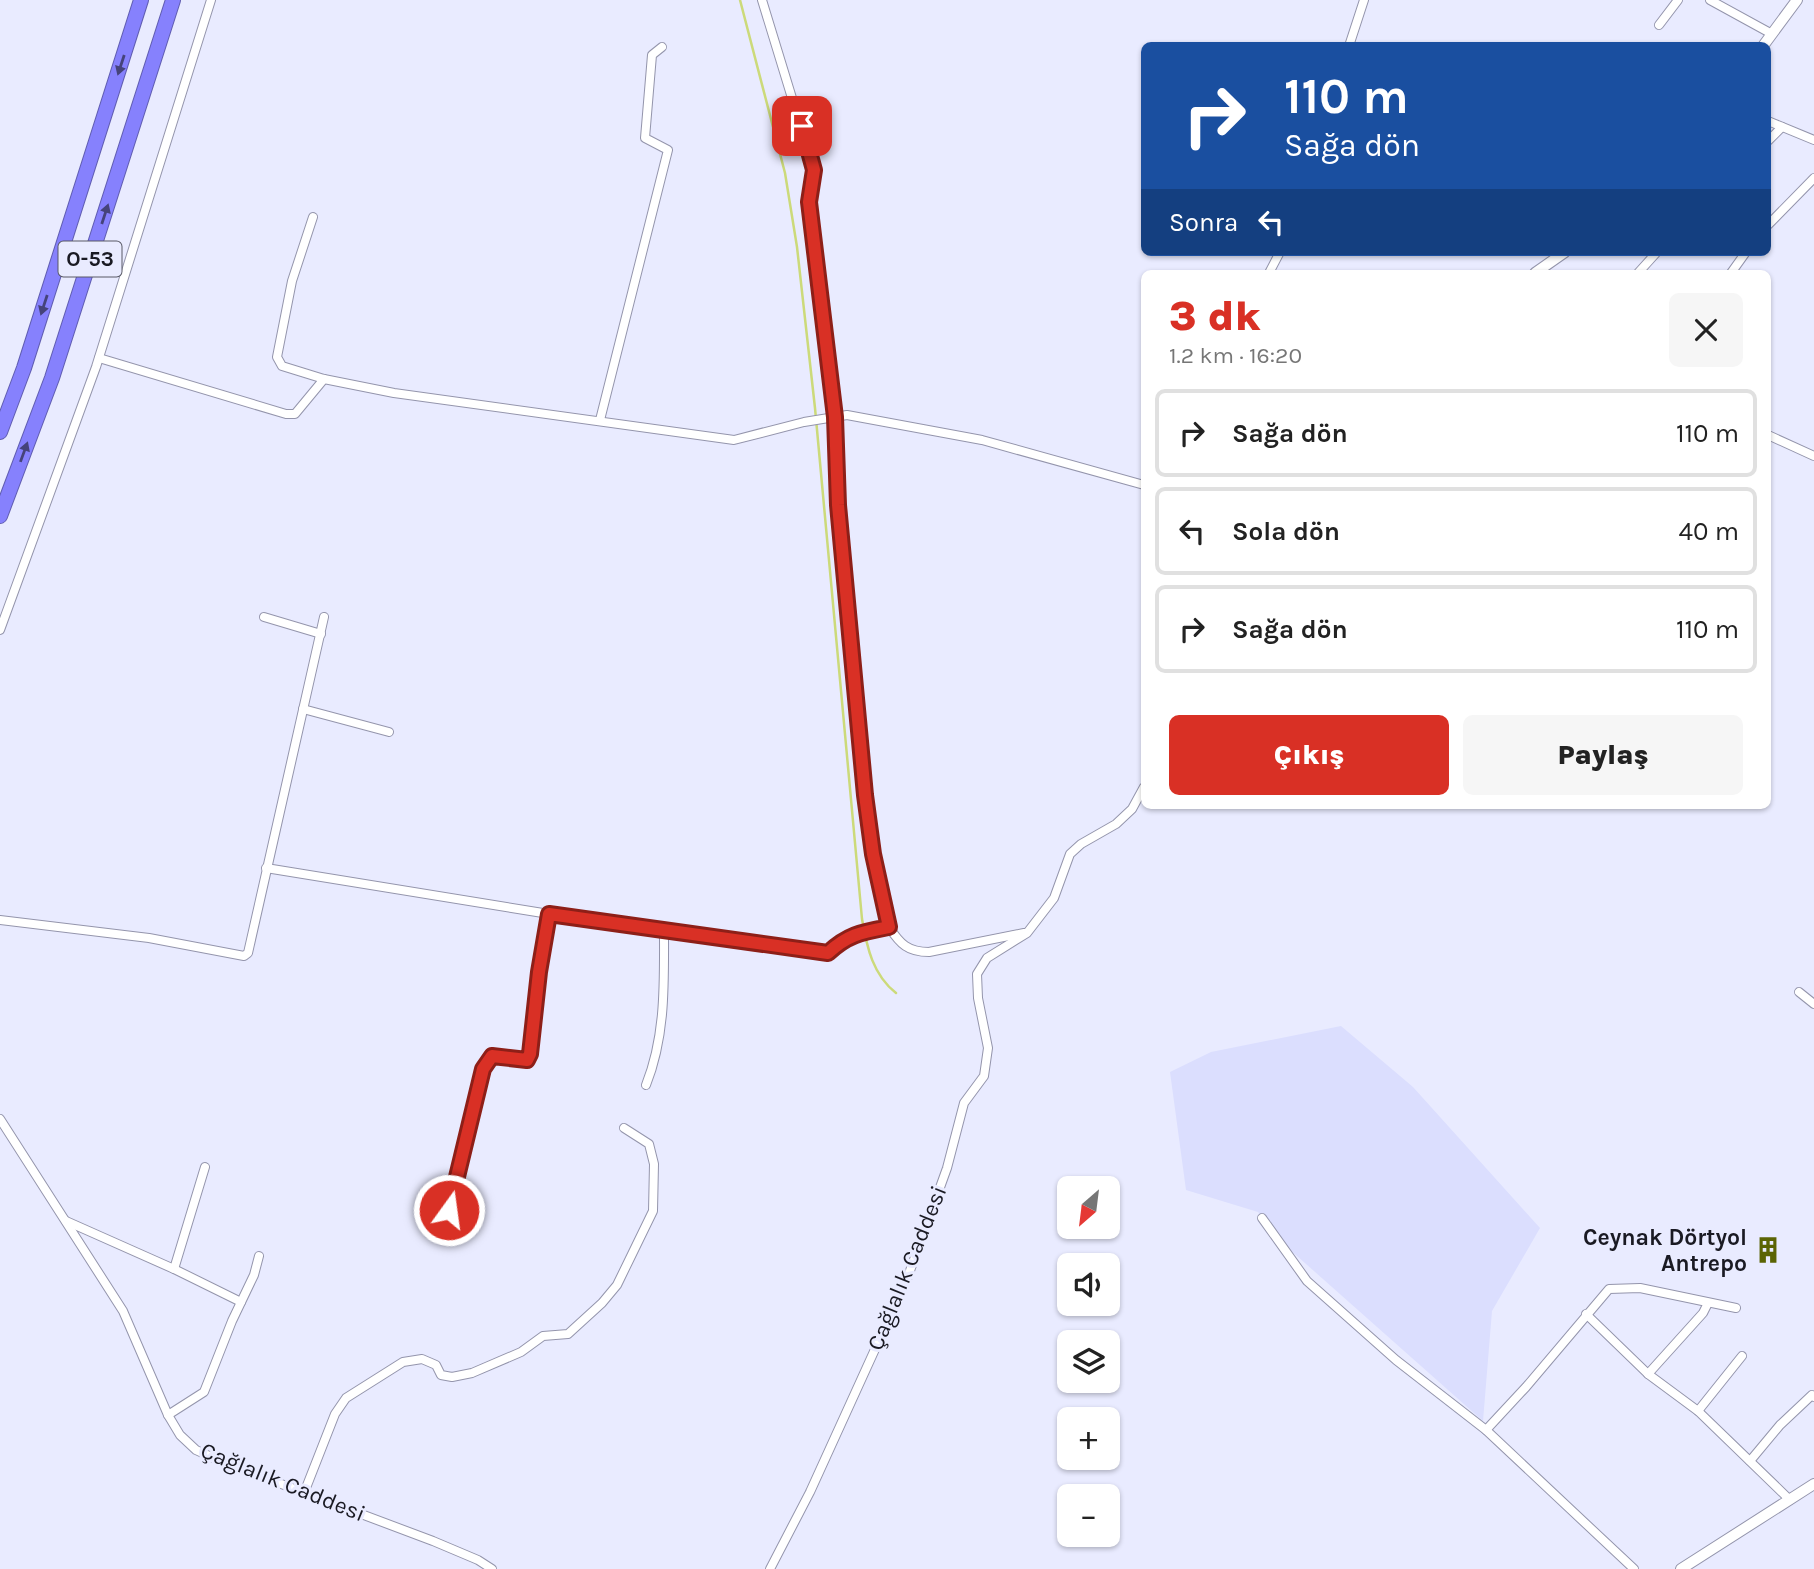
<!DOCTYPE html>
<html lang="tr">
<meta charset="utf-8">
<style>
:root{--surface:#fff;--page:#f6f6f6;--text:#222;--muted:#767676;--line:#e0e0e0;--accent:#d93025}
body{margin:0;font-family:Karla,sans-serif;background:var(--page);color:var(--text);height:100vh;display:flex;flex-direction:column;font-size:26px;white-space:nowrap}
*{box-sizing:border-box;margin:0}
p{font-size:23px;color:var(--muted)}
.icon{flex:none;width:38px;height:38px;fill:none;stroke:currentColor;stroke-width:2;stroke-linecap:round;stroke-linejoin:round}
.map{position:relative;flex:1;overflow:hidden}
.sheet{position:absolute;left:1141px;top:270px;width:630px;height:539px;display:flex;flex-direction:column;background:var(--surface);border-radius:10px;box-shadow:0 2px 5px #0004}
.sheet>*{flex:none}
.guide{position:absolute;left:1141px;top:42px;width:630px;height:214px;border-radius:10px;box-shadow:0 2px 5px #0004;background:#1a4fa0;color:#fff;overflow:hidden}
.needle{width:46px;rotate:208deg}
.fabs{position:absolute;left:1057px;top:1176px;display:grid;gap:14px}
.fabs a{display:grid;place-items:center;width:63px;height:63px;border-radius:10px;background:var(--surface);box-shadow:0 2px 5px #0004;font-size:35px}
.pin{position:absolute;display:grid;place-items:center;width:60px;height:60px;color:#fff;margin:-30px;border-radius:14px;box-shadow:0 4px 10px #0006}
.me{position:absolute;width:77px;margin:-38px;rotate:14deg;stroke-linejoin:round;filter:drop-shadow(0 0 5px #0008)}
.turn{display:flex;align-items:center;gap:24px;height:147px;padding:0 28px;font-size:32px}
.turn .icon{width:91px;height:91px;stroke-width:2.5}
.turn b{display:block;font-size:49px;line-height:60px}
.then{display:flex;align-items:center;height:66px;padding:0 28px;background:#0003;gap:14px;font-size:26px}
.round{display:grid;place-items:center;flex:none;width:74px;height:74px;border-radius:10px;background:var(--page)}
.headline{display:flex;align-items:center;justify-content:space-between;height:119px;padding:0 28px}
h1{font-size:42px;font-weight:800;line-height:52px;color:var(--accent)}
.primary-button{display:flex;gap:14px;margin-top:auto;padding:14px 28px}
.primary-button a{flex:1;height:80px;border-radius:10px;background:var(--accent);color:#fff;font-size:28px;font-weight:800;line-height:80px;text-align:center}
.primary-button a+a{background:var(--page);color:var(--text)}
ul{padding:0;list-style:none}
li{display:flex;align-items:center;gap:21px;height:88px;margin:0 14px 10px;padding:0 14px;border:4px solid var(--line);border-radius:10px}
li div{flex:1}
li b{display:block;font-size:26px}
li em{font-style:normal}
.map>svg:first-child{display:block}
.built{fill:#dbdefe}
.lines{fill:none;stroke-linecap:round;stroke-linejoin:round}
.stream{stroke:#ccda7a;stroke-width:2.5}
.street-casing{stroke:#9495ac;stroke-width:10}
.secondary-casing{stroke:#9495ac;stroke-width:12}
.highway-casing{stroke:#605db1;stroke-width:16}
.street{stroke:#fff;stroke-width:8}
.secondary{stroke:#fff;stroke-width:10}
.highway{stroke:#8681fd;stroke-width:14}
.oneway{fill:#45437a}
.route-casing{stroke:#8d1f18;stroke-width:18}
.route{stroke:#d93025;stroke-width:12}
.labels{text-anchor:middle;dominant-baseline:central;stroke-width:6;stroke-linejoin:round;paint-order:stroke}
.shield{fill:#e9ebff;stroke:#585965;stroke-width:2}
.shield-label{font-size:21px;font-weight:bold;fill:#1a1a23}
.poi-label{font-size:23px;font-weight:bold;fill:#1a1a23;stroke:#e9ebff;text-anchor:end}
.street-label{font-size:23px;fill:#1a1a23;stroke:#e9ebff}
</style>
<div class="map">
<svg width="1814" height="1569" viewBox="0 0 1814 1569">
<rect width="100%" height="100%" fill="#e9ebff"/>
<polygon class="built" points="1341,1026 1413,1087 1540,1228 1492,1311 1483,1421 1288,1248 1258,1212 1186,1190 1170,1072 1211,1052"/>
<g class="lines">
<path class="stream" d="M 740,0 L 785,173 L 797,247 L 815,408 L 862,919 C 867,948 873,975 896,993"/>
<defs>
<g id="street">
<polyline points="762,0 814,170 809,202 835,417 838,505 865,795 873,854 889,927"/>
<polyline points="1710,0 1772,34"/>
<polyline points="1659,25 1678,0"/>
<polyline points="1349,46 1364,0"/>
<polyline points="1768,121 1814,140"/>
<polyline points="1768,141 1782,127"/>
<polyline points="313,217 292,281 277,357 282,366 324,379 394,393 734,440 804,422 847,415 982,440 1144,485"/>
<polyline points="1768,225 1814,178"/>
<polyline points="1269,273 1280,252"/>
<polyline points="1638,273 1657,252"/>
<polyline points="1731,273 1746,252"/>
<polyline points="99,358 286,414 295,414 324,379"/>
<polyline points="600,420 668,150 645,138 652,55 662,47"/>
<polyline points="1768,435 1814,456"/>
<polyline points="264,617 321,634"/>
<polyline points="0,630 96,367 211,0"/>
<polyline points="303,709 389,732"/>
<path d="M 266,868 L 549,914 L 829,953 C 848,934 863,932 889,927 C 900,944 908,952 929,952 L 1024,933"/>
<polyline points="0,920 149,938 244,956 248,953 324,617"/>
<polyline points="1799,992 1814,1004"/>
<path d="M 646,1085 C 666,1035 664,982 664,930"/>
<polyline points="0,1119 123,1311 168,1415 180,1435 196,1450 220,1461 433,1541 478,1560 492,1569"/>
<polyline points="449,1210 483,1070 492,1056 527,1060 530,1054 539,972 549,914"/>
<polyline points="1262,1218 1307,1281 1396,1360 1486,1430 1634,1569"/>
<polyline points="66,1221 174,1269 241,1302"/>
<polyline points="174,1269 205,1167"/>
<polyline points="1586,1314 1648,1374 1698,1411 1790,1500"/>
<polyline points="1648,1374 1703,1313 1708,1303"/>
<polyline points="1698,1411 1742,1356"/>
<polyline points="168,1415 204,1392 232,1321 254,1275 259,1256"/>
<polyline points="1486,1430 1526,1387 1609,1289 1640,1288 1736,1308"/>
<polyline points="1750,1461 1780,1425 1812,1395 1814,1397"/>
<polyline points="304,1493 335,1414 346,1398 403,1362 422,1359 436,1365 441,1375 452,1377 472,1373 521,1352 543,1336 568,1334 602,1303 617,1285 653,1211 654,1164 649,1144 624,1128"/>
<polyline points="770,1569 810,1492 907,1279 947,1168 964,1103 984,1076 988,1048 978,998 977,974 987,958 1027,933 1054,898 1070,854 1081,844 1116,824 1132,809 1144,787"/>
</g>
<g id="secondary">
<polyline points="1763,46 1797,0"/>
<polyline points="1535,273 1565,252"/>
<polyline points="1681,1569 1814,1484"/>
</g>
<g id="highway">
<polyline points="0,432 24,368 141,0"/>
<polyline points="0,516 52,378 173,0"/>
</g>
</defs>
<use href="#street" class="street-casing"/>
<use href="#secondary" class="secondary-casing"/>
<use href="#highway" class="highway-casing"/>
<use href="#street" class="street"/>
<use href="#secondary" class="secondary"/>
<use href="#highway" class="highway"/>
</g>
<defs><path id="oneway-solid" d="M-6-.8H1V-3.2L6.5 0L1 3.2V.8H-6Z" transform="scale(1.75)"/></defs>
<g class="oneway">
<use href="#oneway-solid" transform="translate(121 65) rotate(108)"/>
<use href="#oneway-solid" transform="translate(105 214) rotate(-72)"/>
<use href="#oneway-solid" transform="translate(44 305) rotate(108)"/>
<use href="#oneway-solid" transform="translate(24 452) rotate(-70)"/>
</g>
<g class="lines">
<defs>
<path id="route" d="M 449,1210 L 483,1069 L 492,1056 L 527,1060 L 530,1054 L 539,972 L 549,914 L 828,953 C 848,934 863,932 889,927 L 873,854 L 865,795 L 838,505 L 835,417 L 809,202 L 814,170 L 802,126"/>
</defs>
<use href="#route" class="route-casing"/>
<use href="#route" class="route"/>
</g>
<defs>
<symbol id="building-bare" viewBox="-9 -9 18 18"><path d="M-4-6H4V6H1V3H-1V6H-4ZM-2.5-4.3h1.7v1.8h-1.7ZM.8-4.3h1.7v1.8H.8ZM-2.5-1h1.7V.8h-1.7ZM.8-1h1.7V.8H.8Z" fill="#5b6404" stroke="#e9ebff" stroke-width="2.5" paint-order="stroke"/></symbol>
</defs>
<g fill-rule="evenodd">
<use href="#building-bare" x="1749" y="1231" width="38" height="38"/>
</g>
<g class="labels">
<rect class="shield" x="58.5" y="241.5" width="63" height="35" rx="5"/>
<g class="shield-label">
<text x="90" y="259">O-53</text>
</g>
<g class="poi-label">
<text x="1747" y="1237">Ceynak Dörtyol<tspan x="1747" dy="26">Antrepo</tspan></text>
</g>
<g class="street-label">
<text transform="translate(907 1268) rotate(-68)">Çağlalık Caddesi</text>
<text transform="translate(283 1482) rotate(22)">Çağlalık Caddesi</text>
</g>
</g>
</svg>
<div class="fabs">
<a><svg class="needle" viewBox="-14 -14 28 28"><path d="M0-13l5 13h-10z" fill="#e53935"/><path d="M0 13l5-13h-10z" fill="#767676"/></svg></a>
<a><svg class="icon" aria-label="sound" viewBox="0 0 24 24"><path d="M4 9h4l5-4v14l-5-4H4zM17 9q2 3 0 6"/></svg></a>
<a><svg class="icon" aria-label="layers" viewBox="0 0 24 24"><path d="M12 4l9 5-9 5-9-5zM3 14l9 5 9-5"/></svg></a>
<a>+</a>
<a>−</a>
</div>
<div class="pin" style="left:802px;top:126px;background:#d93025"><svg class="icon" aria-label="arrive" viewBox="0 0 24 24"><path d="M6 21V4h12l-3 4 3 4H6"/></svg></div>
<svg class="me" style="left:449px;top:1210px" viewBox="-20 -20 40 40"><circle r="17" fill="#d93025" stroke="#fff" stroke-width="3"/><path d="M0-11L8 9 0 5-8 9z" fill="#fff"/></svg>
<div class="guide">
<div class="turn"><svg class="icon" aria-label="right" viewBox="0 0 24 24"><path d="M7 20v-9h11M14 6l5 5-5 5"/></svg><div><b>110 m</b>Sağa dön</div></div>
<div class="then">Sonra<svg class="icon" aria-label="left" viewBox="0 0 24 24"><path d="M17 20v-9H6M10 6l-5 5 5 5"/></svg></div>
</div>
<section class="sheet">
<div class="headline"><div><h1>3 dk</h1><p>1.2 km · 16:20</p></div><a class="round"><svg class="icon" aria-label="close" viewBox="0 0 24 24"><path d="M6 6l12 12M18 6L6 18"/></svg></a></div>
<ul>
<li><svg class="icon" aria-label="right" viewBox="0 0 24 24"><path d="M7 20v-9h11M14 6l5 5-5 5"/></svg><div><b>Sağa dön</b></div><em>110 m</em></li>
<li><svg class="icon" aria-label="left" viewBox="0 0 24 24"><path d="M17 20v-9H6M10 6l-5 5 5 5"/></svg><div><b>Sola dön</b></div><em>40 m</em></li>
<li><svg class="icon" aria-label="right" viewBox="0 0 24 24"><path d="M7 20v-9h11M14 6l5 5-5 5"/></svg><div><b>Sağa dön</b></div><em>110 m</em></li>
</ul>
<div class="primary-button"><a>Çıkış</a><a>Paylaş</a></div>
</section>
</div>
